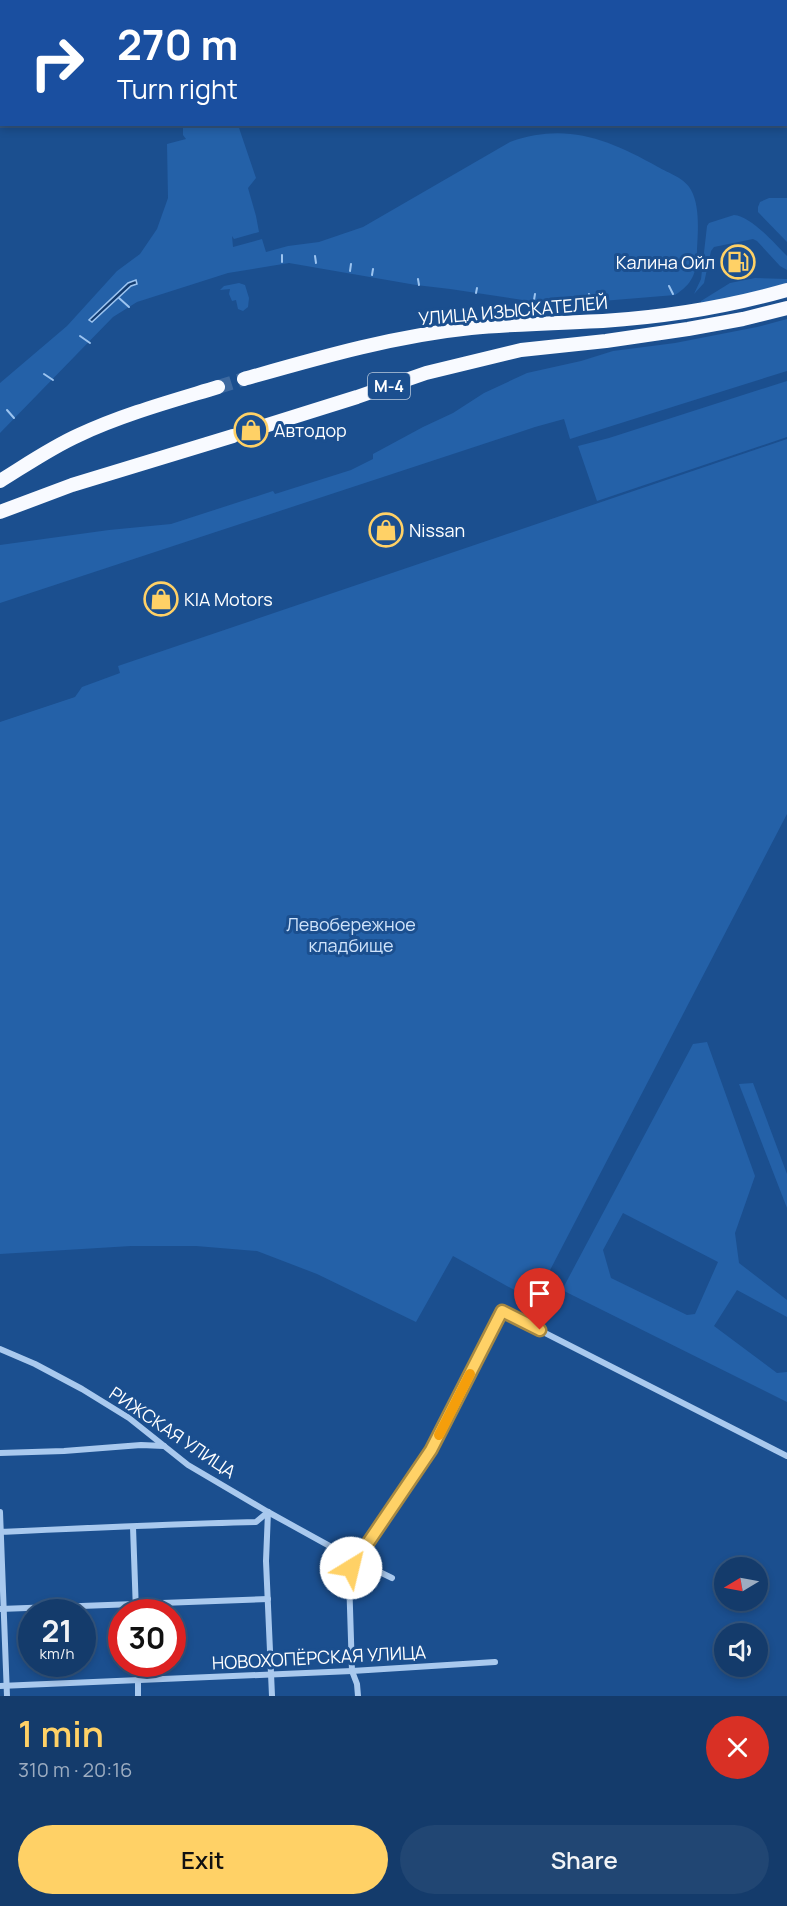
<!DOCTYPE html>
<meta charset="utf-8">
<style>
:root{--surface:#143b6b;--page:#214673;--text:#f1f3f6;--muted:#9dadc1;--line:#33557e;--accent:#ffd166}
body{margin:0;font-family:Manrope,sans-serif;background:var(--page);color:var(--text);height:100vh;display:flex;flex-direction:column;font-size:22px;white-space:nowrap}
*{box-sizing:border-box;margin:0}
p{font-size:20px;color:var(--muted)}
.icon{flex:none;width:33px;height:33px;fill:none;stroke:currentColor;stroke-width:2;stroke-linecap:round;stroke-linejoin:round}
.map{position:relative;height:1696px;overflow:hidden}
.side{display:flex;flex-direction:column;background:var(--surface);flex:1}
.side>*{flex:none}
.guide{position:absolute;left:0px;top:0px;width:788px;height:126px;box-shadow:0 3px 9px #0003,0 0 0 2px var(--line);background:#1a4fa0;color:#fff;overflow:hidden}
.needle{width:39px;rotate:260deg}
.fabs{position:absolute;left:714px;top:1557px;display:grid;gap:12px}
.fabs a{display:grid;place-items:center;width:54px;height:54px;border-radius:50%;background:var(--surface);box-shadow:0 3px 9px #0003,0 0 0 2px var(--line);font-size:30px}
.speed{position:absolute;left:18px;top:1599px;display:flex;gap:12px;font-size:30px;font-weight:700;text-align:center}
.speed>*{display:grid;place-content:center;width:78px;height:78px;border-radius:50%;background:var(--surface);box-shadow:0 3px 9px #0003,0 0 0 2px var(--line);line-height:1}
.speed small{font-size:15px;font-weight:400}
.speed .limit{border:9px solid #d22;background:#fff;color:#111}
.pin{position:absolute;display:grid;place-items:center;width:51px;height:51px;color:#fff;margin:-62px -26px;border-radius:50% 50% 50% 0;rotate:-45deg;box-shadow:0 0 6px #0007}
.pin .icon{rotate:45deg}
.me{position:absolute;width:66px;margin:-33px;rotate:36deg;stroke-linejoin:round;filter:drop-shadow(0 0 4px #0008)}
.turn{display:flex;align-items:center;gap:21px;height:126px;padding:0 18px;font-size:27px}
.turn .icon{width:78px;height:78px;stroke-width:2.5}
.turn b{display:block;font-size:42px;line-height:51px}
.round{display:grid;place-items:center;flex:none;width:63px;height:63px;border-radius:32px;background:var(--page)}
.summary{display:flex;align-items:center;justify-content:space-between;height:102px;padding:0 18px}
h1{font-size:36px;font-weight:600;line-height:45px;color:var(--accent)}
.primary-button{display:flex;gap:12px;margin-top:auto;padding:12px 18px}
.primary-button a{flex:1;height:69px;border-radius:36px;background:var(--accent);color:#111;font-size:24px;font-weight:600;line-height:69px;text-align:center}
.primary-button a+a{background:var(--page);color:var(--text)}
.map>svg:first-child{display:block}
.green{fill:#2461a8;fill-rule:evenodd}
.water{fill:#123a6d;stroke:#9cc4f0;stroke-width:1.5}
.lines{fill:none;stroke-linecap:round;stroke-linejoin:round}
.stream{stroke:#9cc4f0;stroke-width:2}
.trunk-tunnel{stroke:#3d69a0;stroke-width:14;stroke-dasharray:14 7;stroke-linecap:butt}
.minor{stroke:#a9c9ee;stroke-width:6}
.trunk{stroke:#f8faff;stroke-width:14}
.route-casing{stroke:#a68842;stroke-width:15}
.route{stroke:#ffd166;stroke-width:10}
.slow{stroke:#f59e0b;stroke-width:10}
.labels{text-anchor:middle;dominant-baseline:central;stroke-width:6;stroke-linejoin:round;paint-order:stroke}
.shield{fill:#1b4f8f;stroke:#bbcadd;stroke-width:1.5}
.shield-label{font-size:16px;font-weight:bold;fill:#fff}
.poi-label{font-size:18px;fill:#fff;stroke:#1b4f8f;text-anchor:start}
.street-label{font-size:18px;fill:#fff;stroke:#1b4f8f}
.park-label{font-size:18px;fill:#cfe3fa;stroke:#1b4f8f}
</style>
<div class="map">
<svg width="787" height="1696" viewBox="0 0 787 1696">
<rect width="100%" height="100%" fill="#1b4f8f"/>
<g class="green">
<path d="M 183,125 L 238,125 L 256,178 L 248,188 L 256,216 L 259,232 L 234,239 L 232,236 L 233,247 L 262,239 L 266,252 L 288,246 L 319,242 L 363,227 L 510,142 C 566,122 608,139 658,167 C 668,173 685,178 691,190 C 700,206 698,231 697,249 C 697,271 694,283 675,295 L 590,302 L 529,301 L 450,289 L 416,285 L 289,263 L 228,273 L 137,302 L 113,317 L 0,433 L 0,383 L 67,326 L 117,271 L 140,254 L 157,229 L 168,198 L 167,144 L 186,139 L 183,135 Z"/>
<polygon points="769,198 787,198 787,242 758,212 758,207 760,202"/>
<path d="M 734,215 C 751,216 775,244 787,256 L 787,270 L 780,266 L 757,241 L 753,239 L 714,247 L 711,251 L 704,283 L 694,294 L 701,279 L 707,226 L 709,223 Z"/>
<polygon points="755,278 787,279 787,283 731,298 701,303 701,301 730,283"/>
<polygon points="239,283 245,285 249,298 248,307 243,311 238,309 236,300 232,301 229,294 230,289 220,290 224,286"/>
<polygon points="787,319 787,371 570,439 564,419 535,427 0,603 0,545 109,530 171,524 273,491 275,494 351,470 373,459 373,454 423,427 453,413 484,393 527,373 581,361 613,351 675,343 757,327"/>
<polygon points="787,381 787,437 597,501 578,446 609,438"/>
<polygon points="787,439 787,814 534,1301 453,1256 416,1322 317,1274 257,1251 196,1246 131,1246 0,1254 0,722 75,697 82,687 120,673 118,666"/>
<path d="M 707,1042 L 755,1176 L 735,1233 L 739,1263 L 787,1300 L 787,1317 L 737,1290 L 714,1326 L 777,1373 L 787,1372 L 787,1402 L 562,1290 L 693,1044 ZM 623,1213 L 718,1262 L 695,1314 L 687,1315 L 611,1278 L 603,1250 Z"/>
<polygon points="753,1083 787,1174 787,1208 739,1084"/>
</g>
<polygon class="water" points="136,280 137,284 131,286 92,322 89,320 128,283"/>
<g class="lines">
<g class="stream">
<polyline points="315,256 316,263"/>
<polyline points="282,262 282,255"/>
<polyline points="350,271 351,264"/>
<polyline points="372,275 373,269"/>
<polyline points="418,279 419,285"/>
<polyline points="669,286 673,294"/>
<polyline points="476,293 477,288"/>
<polyline points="589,294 593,302"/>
<polyline points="119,298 129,307"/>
<polyline points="534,300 535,294"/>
<polyline points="80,336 90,343"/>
<polyline points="44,374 53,380"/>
<polyline points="7,410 14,418"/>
</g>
<g class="trunk-tunnel">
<polyline points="218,387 244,379"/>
<polyline points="233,436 258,428"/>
</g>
<g class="minor">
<polyline points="0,1349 35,1364 82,1389 129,1418 188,1465 268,1512 355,1560 392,1578"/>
<polyline points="0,1453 64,1451 141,1445 164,1446"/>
<polyline points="0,1512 7,1696"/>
<polyline points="268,1512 266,1561 272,1696"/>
<polyline points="133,1527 136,1612"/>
<path d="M 0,1532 C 86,1528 171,1524 256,1522 L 268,1512"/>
<polyline points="0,1609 268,1599"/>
<polyline points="0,1686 352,1671 495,1662"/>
<polyline points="138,1696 138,1664"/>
<polyline points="358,1696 357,1684 352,1671 349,1577 351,1568 431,1450 502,1311 787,1456"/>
</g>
<g class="trunk">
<path d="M 244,379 C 318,358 393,336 471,328 C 514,324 559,323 603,321 C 665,317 727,307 787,290"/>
<polyline points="258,428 357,397 426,373 521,350 606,341 688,329 743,319 787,308"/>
<path d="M 0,481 C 26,465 52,447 79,435 C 124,414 172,401 218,387"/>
<polyline points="0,512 72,485 233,436"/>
</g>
</g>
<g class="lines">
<defs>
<polyline id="route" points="351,1568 431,1450 502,1311 540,1330"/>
</defs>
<use href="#route" class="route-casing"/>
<use href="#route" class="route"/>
<polyline class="slow" points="439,1435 470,1374"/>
</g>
<defs>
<symbol id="fuel-ring" viewBox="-11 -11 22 22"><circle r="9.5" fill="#1b4f8f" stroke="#ffd166" stroke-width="1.5"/><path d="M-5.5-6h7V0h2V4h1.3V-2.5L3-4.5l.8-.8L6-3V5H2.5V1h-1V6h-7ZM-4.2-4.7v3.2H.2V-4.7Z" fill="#ffd166"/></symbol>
<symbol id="shop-ring" viewBox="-11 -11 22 22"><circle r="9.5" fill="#1b4f8f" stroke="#ffd166" stroke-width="1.5"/><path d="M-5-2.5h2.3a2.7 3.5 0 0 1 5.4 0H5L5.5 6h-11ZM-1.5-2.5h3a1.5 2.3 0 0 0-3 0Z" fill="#ffd166"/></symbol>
</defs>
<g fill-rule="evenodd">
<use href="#fuel-ring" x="719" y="243" width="38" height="38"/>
<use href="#shop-ring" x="232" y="411" width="38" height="38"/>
<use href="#shop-ring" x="367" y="511" width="38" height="38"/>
<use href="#shop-ring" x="142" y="580" width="38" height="38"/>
</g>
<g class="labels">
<rect class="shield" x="368" y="373" width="42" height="26" rx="4.5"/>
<g class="shield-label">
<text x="389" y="386">М-4</text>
</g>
<g class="poi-label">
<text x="715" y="262" text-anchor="end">Калина Ойл</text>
<text x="274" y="430">Автодор</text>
<text x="409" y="530">Nissan</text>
<text x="184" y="599">KIA Motors</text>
</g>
<g class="street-label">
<text transform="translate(513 310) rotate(-5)">УЛИЦА ИЗЫСКАТЕЛЕЙ</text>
<text transform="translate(173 1432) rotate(34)">РИЖСКАЯ УЛИЦА</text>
<text transform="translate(319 1657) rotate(-3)">НОВОХОПЁРСКАЯ УЛИЦА</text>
</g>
<g class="park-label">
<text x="351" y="924">Левобережное<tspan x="351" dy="21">кладбище</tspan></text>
</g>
</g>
</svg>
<div class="fabs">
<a><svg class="needle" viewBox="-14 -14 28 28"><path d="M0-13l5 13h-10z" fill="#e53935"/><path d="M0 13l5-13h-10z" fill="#9dadc1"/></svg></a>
<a><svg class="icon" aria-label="sound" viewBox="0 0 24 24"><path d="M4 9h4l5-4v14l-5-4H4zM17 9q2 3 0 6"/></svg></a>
</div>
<div class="speed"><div>21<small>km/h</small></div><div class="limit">30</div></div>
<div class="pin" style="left:540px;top:1330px;background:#d93025"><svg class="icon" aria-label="arrive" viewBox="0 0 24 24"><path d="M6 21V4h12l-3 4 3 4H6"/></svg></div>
<svg class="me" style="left:351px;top:1568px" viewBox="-20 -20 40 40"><circle r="19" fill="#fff"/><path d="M0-13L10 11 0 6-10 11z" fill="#ffd166"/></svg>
<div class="guide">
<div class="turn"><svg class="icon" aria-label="right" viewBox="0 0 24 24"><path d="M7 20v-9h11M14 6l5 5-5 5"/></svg><div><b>270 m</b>Turn right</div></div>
</div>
</div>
<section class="side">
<div class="summary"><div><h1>1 min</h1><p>310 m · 20:16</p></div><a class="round" style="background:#d93025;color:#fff"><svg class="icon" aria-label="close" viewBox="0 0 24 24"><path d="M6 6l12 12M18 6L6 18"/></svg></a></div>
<div class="primary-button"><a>Exit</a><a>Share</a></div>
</section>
